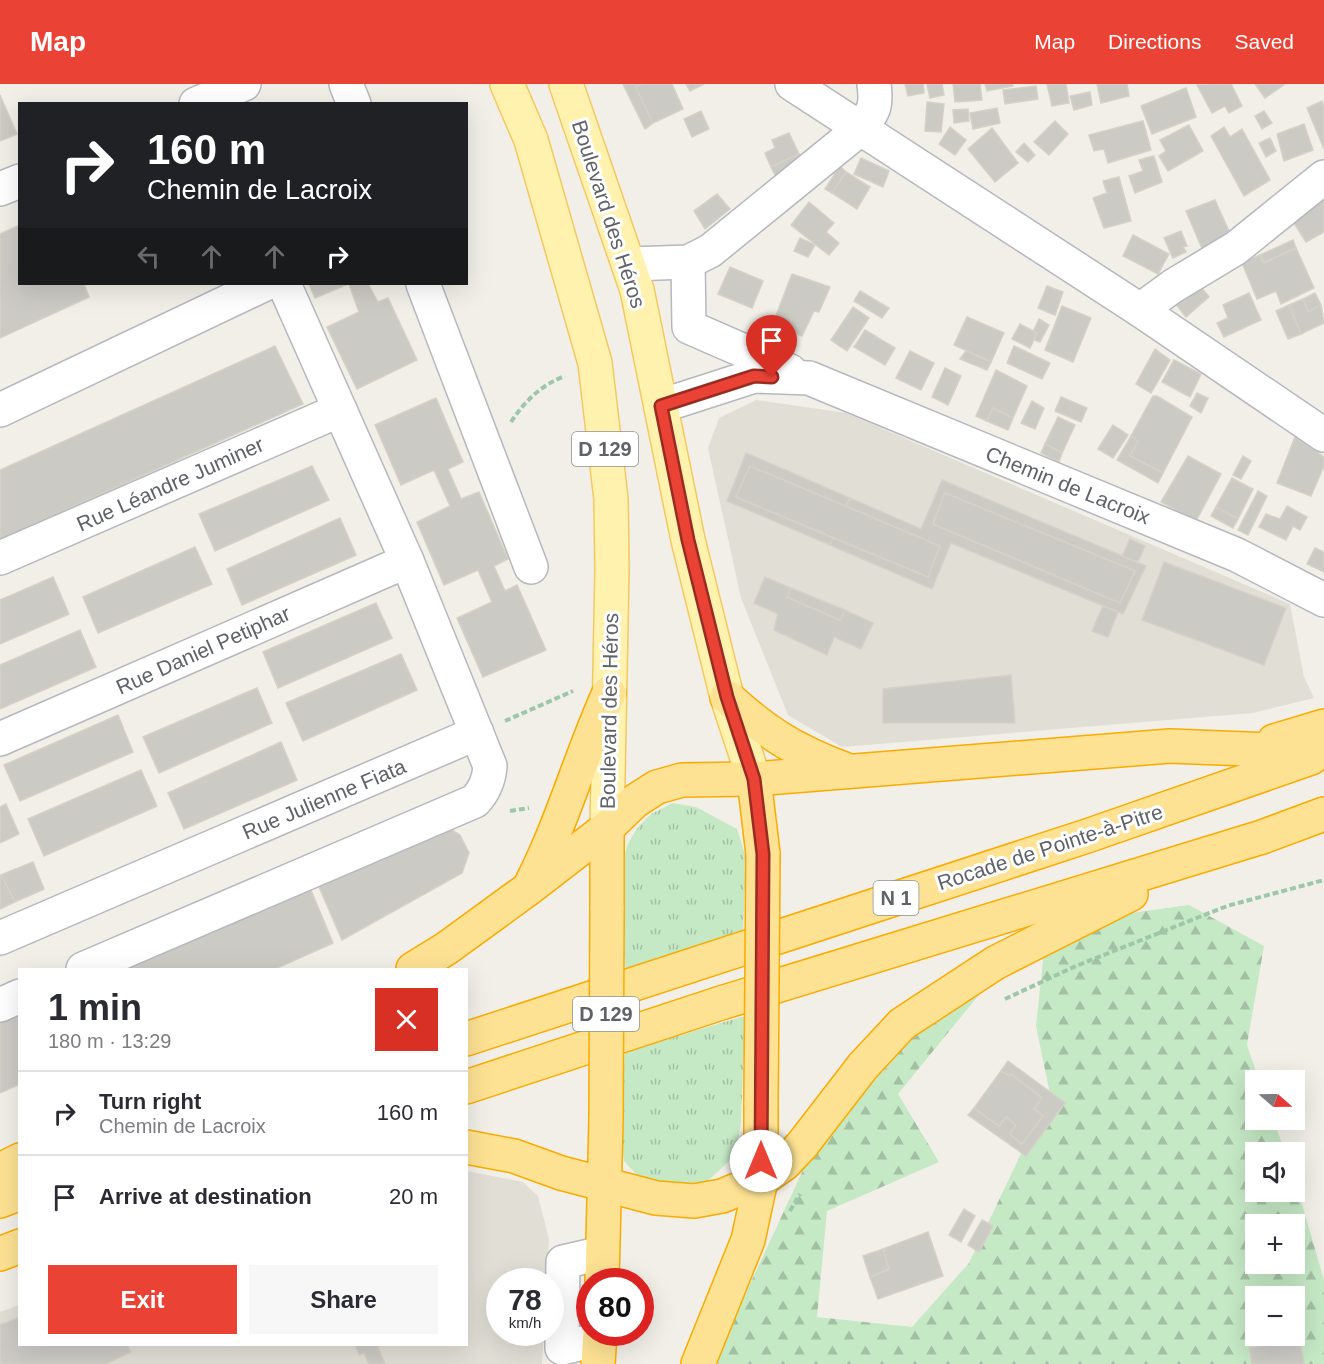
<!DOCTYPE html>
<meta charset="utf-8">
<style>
:root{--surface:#fff;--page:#f7f7f7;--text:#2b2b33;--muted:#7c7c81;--line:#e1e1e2;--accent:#ea4335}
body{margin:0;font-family:Arial,sans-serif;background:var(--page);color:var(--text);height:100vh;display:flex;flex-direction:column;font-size:22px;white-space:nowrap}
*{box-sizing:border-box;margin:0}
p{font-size:20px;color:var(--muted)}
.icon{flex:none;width:33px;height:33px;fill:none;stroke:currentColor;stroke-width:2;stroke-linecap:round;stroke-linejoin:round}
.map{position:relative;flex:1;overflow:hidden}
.drawer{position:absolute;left:18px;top:884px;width:450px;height:378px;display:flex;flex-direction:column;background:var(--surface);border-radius:0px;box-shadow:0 6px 24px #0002}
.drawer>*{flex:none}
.guide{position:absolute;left:18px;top:18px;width:450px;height:183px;border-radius:0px;box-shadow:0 6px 24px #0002;background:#202124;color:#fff;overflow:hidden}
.needle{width:39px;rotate:110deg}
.controls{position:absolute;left:1245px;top:986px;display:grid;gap:12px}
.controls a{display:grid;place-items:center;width:60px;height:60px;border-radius:0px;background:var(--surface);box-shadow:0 6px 24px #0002;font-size:30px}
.speed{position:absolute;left:486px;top:1184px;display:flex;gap:12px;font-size:30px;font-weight:700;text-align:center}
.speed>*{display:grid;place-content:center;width:78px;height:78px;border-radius:50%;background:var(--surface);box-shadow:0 6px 24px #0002;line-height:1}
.speed small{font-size:15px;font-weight:400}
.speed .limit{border:9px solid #d22;background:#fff;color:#111}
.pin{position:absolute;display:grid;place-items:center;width:51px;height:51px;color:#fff;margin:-62px -26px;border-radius:50% 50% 50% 0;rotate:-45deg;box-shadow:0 0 6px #0007}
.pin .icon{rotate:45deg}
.me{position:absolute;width:66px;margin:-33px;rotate:0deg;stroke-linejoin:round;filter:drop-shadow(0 0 4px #0008)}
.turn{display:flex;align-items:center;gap:21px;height:126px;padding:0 30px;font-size:27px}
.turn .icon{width:78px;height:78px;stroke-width:2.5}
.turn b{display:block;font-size:42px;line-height:51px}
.lanes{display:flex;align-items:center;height:57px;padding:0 30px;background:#0003;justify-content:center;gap:30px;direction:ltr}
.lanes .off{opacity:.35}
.round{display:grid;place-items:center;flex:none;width:63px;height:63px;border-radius:0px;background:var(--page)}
.headline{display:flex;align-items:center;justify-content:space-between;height:102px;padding:0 30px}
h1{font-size:36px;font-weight:800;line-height:45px}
.action{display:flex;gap:12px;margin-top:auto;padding:12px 30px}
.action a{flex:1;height:69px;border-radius:0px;background:var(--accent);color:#fff;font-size:24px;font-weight:800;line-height:69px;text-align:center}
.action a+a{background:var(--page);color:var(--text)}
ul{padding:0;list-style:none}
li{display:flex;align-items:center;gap:18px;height:84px;padding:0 30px;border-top:2px solid var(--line)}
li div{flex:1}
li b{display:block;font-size:22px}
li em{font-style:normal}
header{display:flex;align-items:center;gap:36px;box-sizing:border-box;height:84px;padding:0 30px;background:var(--accent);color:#fff}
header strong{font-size:28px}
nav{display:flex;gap:33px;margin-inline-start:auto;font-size:21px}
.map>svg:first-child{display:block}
.education{fill:#e1ded6}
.grass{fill:url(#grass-tufts)}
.forest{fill:url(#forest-firs);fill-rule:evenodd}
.building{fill:#cccac5;stroke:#d6d1c6;stroke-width:1.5;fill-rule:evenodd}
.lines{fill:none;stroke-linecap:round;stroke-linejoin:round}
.minor-casing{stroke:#b5b8bc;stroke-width:36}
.major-casing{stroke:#f2c960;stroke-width:36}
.highway-casing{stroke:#f9ab00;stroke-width:36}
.path{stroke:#9cc7a9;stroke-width:4;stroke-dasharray:6 3;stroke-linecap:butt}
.minor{stroke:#fff;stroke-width:33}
.major{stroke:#fff2af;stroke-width:33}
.highway{stroke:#fde293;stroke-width:33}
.highway-bridge-casing{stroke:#f9ab00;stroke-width:36;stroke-linecap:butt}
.highway-bridge{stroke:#fde293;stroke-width:33}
.route-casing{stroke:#982c22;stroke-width:15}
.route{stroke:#ea4335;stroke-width:10}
.labels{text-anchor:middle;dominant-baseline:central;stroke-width:6;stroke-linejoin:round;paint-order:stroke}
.shield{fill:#fff;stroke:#8f9295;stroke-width:1.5}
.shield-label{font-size:20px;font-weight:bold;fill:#5f6368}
.street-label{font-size:21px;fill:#5f6368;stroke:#fff}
</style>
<header>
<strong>Map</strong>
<nav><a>Map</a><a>Directions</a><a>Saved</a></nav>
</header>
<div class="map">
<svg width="1324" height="1280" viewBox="0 0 1324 1280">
<defs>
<pattern id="grass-tufts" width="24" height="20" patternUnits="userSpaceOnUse" patternTransform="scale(1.5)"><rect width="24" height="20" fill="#c5e8c5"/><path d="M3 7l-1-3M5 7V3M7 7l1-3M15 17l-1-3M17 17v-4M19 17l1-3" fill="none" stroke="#a3c0a4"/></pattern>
<pattern id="forest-firs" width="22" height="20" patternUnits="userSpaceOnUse" patternTransform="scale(1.5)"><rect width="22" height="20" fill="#c5e8c5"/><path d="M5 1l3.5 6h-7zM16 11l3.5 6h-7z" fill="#a3c0a4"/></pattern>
</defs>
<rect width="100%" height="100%" fill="#f1efe8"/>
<g class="education">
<polygon points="756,316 846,329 1290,520 1304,593 1314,614 1253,629 842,663 788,631 741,514 708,364 719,334"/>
<polygon points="467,1087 523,1098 538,1112 549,1155 547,1197 500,1197 500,1248 544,1248 542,1280 0,1280 0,1228 19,1221 20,1260 466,1260"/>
</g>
<g class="grass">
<path d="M 672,719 L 696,723 L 737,745 L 746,774 L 743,849 L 626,887 C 622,836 605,771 648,733 C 654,727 665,724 672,719 Z"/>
<polygon points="741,933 745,933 741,1037 736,1071 701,1103 643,1098 624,1077 619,1049 625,968"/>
</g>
<path class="forest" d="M 1189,821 L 1264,862 L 1247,961 L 1259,996 L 1256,996 L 1256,1035 L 1273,1035 L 1285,1068 L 1256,1068 L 1256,1107 L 1294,1107 L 1295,1096 L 1324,1196 L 1324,1280 L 718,1280 L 720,1265 L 809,1073 L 888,959 L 991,896 L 898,1010 L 939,1078 L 827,1127 L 817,1233 L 912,1243 L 969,1179 L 1027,1057 L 1055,1034 L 1036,942 L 1044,868 L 1124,830 ZM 1256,1140 L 1294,1140 L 1294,1179 L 1256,1179 ZM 1256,1212 L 1294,1212 L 1294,1251 L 1256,1251 Z"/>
<g class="building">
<polygon points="623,0 643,0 636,3 653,39 645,45"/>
<polygon points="643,0 672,0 683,25 653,39 636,3"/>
<polygon points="686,0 704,0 690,7"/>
<polygon points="905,0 923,0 924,9 908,12"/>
<polygon points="927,0 942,0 944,11 930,14"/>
<polygon points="953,0 980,0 982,16 955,18"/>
<polygon points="985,0 1012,0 1013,2 987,7"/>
<polygon points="1047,0 1066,0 1069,19 1052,22"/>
<polygon points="1097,0 1127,0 1129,12 1101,19"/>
<polygon points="1231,0 1242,22 1229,29 1225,22 1212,29 1197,1"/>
<polygon points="1255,0 1285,0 1265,14"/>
<polygon points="1036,2 1038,15 1005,20 1003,6"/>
<polygon points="1186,4 1196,33 1152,50 1141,22"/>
<polygon points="1090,8 1092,21 1074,26 1070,12"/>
<polygon points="0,11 17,50 0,57"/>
<polygon points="1322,17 1324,23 1324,65 1307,24"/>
<polygon points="927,18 944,20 941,48 925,47"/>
<polygon points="997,24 1000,39 973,45 970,29"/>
<polygon points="968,25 969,37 954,39 953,26"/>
<polygon points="701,27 709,45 692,53 684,35"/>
<polygon points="1264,27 1272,39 1262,45 1255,32"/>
<polygon points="1055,37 1068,50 1049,71 1034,58"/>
<polygon points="1143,37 1151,66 1108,79 1104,65 1094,67 1089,51"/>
<polygon points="1304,40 1313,66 1284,77 1277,50"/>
<polygon points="1189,41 1203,67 1168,87 1159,72 1166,67 1160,56"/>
<polygon points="950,43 966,56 955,71 939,60"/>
<polygon points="1224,43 1230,53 1242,45 1270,96 1244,112 1211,52"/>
<polygon points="992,44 1018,79 995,98 968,65"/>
<polygon points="789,49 799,70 771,83 765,69 775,64 772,56"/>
<polygon points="1270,54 1276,67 1266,73 1259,59"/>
<polygon points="1024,59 1035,71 1028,78 1016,68"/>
<polygon points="799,70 803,80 776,93 771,83"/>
<polygon points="1154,72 1162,98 1135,109 1129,92 1143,87 1139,76"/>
<polygon points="861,74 889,87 883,103 854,90"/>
<polygon points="840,82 846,88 832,109 825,105"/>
<polygon points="846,88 870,103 857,125 832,109"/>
<polygon points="1119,93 1131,137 1104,144 1093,114 1107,109 1103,97"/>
<polygon points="717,110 730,125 705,145 694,127"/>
<polygon points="1324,113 1324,148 1306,158 1290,133"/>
<polygon points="1215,116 1233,156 1204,169 1186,127"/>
<polygon points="809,118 834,139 826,148 839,159 829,171 791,141"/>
<polygon points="20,141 20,200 84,200 89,213 0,254 0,150"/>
<polygon points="1181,147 1187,162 1183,163 1186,168 1173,174 1164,154"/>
<polygon points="1133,151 1169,170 1158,190 1123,172"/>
<polygon points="800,154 815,161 808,173 794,167"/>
<polygon points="1293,156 1296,164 1264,179 1260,171"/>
<polygon points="1296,164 1314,204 1281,220 1276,207 1257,215 1242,179 1260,171 1264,179"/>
<polygon points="730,183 763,197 752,224 718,210"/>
<polygon points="792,190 830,203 819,228 814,227 802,252 788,246 792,235 777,229"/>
<polygon points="1195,196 1209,213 1186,233 1171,214"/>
<polygon points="309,200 348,200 315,214"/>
<polygon points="349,200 368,200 378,218 388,214 417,276 357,305 327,243 359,228"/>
<polygon points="1047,202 1063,208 1055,231 1038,224"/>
<polygon points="860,207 889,224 882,234 854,217"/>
<polygon points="1249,209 1261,236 1224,253 1217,239 1228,234 1223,221"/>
<polygon points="1315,209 1321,221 1308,228 1303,215"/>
<polygon points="1303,215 1308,228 1321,221 1324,239 1301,250 1289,221"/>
<polygon points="1289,221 1301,250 1288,255 1276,227"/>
<polygon points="1062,222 1091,234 1073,278 1045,266"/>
<polygon points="853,223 869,234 847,267 831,256"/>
<polygon points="777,229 792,235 788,246 774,241"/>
<polygon points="967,233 1004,249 991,278 954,261"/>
<polygon points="1039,235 1049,241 1040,258 1034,256 1037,249 1033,248"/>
<polygon points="1020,240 1037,249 1030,264 1012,255"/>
<polygon points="865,246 895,264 885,281 854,263"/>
<polygon points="275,262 303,320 0,455 0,386"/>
<polygon points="1014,262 1050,279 1042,295 1007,279"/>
<polygon points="1155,265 1170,276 1151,309 1136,300"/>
<polygon points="910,267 934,279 921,306 896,294"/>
<polygon points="966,267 991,278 987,286 960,275"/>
<polygon points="1174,276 1201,290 1190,313 1162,298"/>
<polygon points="945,284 961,292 948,321 932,313"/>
<polygon points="996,286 1027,302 1013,334 993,324 987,337 976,332"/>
<polygon points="1197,309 1208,314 1201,329 1190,322"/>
<polygon points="1153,312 1157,312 1192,333 1163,389 1130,372 1138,357 1131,352"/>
<polygon points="1061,313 1087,324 1081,338 1055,327"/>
<polygon points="436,314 463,378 448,385 461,415 479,408 508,475 494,482 505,507 517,501 546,566 483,593 457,534 492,518 478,486 444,501 417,438 450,422 434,386 401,401 375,341"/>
<polygon points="1032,317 1044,324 1035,345 1021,339"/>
<polygon points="993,324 1013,334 1008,346 987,337"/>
<polygon points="1058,333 1075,341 1062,369 1045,360"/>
<polygon points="1113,341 1128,351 1113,374 1098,365"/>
<polygon points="1131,352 1138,357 1130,372 1163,389 1158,399 1117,376"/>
<polygon points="1295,353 1324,373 1324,382 1311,412 1277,399"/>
<polygon points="1045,360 1062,369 1059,378 1041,369"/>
<polygon points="746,369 850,414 846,422 750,382 736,413 833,454 830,461 727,417"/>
<polygon points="1188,372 1221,390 1196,437 1161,418"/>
<polygon points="1243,372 1251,377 1241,395 1233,391"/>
<polygon points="312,382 329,416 215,467 199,430"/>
<polygon points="750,382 940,462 928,493 736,413"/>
<polygon points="1232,394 1253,405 1238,435 1216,423"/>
<path d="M 942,396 L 1146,482 L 1123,530 L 951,459 L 932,505 L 830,461 L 833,454 L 928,493 L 940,462 L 846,422 L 850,414 L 921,445 ZM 945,409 L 1135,487 L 1120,519 L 933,440 Z"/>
<polygon points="1258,407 1267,412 1248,451 1238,446"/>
<polygon points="945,409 1135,487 1120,519 933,440"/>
<polygon points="1287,422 1307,433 1300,446 1293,442 1286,456 1259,443 1266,430 1280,435"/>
<polygon points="1216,423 1238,435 1233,444 1211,432"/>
<polygon points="340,434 356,471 242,521 227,485"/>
<polygon points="1130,455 1145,462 1138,478 1122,472"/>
<polygon points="195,463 212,500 98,549 83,513"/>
<polygon points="1315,464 1324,468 1324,488 1307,480"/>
<polygon points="1164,478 1286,524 1264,581 1142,536"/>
<polygon points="53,493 69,530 0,560 0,516"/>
<polygon points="765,493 791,504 787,513 840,536 845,526 873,539 861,565 834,553 827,571 774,546 778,530 754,519"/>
<polygon points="791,504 845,526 840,536 787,513"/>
<polygon points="376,519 392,554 278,604 263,568"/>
<polygon points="1103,522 1118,528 1108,553 1092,547"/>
<polygon points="80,546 96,583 0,625 0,581"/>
<polygon points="401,570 417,606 303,657 286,619"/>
<polygon points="1011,591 1015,639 883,639 883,605"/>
<polygon points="257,604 272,639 159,689 143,653"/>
<polygon points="118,631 133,668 20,717 4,681"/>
<polygon points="281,658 297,696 184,745 168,709"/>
<polygon points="141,686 157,722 44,772 28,735"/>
<polygon points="6,720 19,750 0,759 0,723"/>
<polygon points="445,742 460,751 469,769 462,789 342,856 313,789"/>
<polygon points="33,778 44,805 15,818 1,791"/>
<polygon points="1,791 15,818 0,825 0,792"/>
<polygon points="306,794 333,859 275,885 104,885"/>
<polygon points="20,923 20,1000 0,1009 0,932"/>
<polygon points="1008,977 1065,1019 1026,1072 968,1031 974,1024 999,1042 1006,1033 1016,1041 1010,1050 1022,1060 1043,1032 1034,1025 1042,1014 1011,990 1010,992 1001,987"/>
<polygon points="1001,987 1010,992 1011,990 1042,1014 1034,1025 1043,1032 1022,1060 1010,1050 1016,1041 1006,1033 999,1042 974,1024"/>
<polygon points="964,1125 975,1132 961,1158 949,1151"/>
<polygon points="982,1136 993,1142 979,1168 968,1161"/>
<polygon points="928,1148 943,1192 878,1215 870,1193 889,1185 883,1165"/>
<polygon points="883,1165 889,1185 870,1193 863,1172"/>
<polygon points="20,1233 20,1260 127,1260 131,1268 106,1280 0,1280 0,1241"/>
<polygon points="1300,1256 1304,1280 1252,1280 1249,1264"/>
<polygon points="381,1260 378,1263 385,1280 369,1280 364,1269 359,1271 355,1260"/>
</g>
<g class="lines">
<defs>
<g id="minor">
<polyline points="346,0 354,20"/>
<polyline points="792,0 1140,226 1324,351"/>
<polyline points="196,20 244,0"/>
<polyline points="0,105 20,97"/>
<polyline points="688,178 689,243 790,287"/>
<path d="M 630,180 L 688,178 L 710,167 L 860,45 C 874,27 877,23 874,0"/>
<polyline points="423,200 531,483"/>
<polyline points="1140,226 1173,202 1236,164 1324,93"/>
<polyline points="661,322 754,292 809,294 1237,471 1324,516"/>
<polyline points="0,326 265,200"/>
<polyline points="0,474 340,326"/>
<polyline points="0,655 407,477"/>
<polyline points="0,854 477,649"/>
<path d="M 83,885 L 475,717 C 485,706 489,696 490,682 L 407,477 L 284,200"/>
<polyline points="0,921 20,912"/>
<polyline points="600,1255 562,1264 563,1178 602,1169"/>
</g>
<g id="major">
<polyline points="507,0 531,56 595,279 611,415 612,485 607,744"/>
<polyline points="566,0 637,206 688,456 727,613 754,695"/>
</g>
<g id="highway">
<path d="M 727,613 C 765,648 795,667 844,685"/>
<polyline points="1274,657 1324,642"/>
<polyline points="754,695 763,770"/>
<path d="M 532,798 C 563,737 581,671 609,609"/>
<polyline points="607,826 607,744"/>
<polyline points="413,885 447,864 528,805 607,744 635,717 657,703 682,696 754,695 1170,662 1324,668"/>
<polyline points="466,955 1087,752 1311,674"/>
<polyline points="466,1003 721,919 1262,753 1324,730"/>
<polyline points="466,1063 514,1072 561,1089 656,1114 694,1117 722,1112 761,1096 784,1080 802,1061 863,982 902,940 995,879 1131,810"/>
<polyline points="0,1086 20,1076"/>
<polyline points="0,1117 20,1109"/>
<polyline points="0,1170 20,1162"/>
<polyline points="602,1197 606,1035"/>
<polyline points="598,1280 600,1248"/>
<polyline points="698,1280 748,1156 761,1096 761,1019"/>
</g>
</defs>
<use href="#minor" class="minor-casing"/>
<use href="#major" class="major-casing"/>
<use href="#highway" class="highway-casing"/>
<g class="path">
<path d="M 511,338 C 525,317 541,301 565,292"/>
<polyline points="505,637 573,607"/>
<polyline points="510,727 529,724"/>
<polyline points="1005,915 1076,882 1227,822 1324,796"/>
<polyline points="790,1127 800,1110"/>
</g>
<use href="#minor" class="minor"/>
<use href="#major" class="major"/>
<use href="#highway" class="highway"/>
<defs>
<g id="highway-bridge">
<polyline points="761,1019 763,770"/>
<polyline points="606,1035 607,826"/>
</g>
</defs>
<use href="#highway-bridge" class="highway-bridge-casing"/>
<use href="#highway-bridge" class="highway-bridge"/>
</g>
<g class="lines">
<defs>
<polyline id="route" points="761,1077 763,770 754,695 727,613 688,456 661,322 754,292 772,293"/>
</defs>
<use href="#route" class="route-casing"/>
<use href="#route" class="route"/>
</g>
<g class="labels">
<g class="shield">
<rect x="572" y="348" width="66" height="34" rx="4.5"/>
<rect x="873.5" y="797" width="45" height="34" rx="4.5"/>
<rect x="573" y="913" width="66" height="34" rx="4.5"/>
</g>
<g class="shield-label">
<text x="605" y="365">D 129</text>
<text x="896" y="814">N 1</text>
<text x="606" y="930">D 129</text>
</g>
<g class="street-label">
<text transform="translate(609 130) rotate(72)">Boulevard des Héros</text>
<text transform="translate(170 400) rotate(-24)">Rue Léandre Juminer</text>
<text transform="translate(1068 401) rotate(22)">Chemin de Lacroix</text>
<text transform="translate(203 566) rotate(-24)">Rue Daniel Petiphar</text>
<text transform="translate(609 627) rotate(-89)">Boulevard des Héros</text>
<text transform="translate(324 715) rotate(-23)">Rue Julienne Fiata</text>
<text transform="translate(1050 763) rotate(-18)">Rocade de Pointe-à-Pitre</text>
</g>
</g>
</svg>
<div class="controls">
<a><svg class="needle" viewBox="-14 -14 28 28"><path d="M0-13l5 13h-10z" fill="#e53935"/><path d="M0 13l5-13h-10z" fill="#7c7c81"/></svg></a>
<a><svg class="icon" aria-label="sound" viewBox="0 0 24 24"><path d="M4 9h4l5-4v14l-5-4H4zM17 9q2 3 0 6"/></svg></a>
<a>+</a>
<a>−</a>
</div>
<div class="speed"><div>78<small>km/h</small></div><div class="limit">80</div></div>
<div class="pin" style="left:772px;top:293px;background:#d93025"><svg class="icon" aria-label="arrive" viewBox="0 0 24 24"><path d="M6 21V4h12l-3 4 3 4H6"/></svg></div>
<svg class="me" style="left:761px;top:1077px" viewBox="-20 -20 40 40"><circle r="19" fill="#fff"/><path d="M0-13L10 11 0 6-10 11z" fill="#ea4335"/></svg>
<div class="guide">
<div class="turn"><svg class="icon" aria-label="right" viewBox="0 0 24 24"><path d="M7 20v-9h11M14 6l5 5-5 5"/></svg><div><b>160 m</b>Chemin de Lacroix</div></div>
<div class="lanes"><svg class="icon off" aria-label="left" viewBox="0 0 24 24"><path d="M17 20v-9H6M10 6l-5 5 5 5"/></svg><svg class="icon off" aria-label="ahead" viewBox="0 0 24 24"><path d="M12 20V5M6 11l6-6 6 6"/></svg><svg class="icon off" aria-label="ahead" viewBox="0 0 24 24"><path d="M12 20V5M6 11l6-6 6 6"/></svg><svg class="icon" aria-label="right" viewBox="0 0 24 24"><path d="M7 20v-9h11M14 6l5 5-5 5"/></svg></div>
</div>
<section class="drawer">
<div class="headline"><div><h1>1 min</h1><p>180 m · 13:29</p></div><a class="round" style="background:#d93025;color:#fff"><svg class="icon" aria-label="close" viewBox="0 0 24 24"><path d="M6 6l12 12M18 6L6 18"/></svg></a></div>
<ul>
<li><svg class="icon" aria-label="right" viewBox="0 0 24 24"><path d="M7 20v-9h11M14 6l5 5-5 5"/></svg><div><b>Turn right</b><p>Chemin de Lacroix</p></div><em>160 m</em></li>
<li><svg class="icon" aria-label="arrive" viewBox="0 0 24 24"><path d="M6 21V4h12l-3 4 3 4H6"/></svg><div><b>Arrive at destination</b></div><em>20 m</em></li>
</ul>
<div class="action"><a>Exit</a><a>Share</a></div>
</section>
</div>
